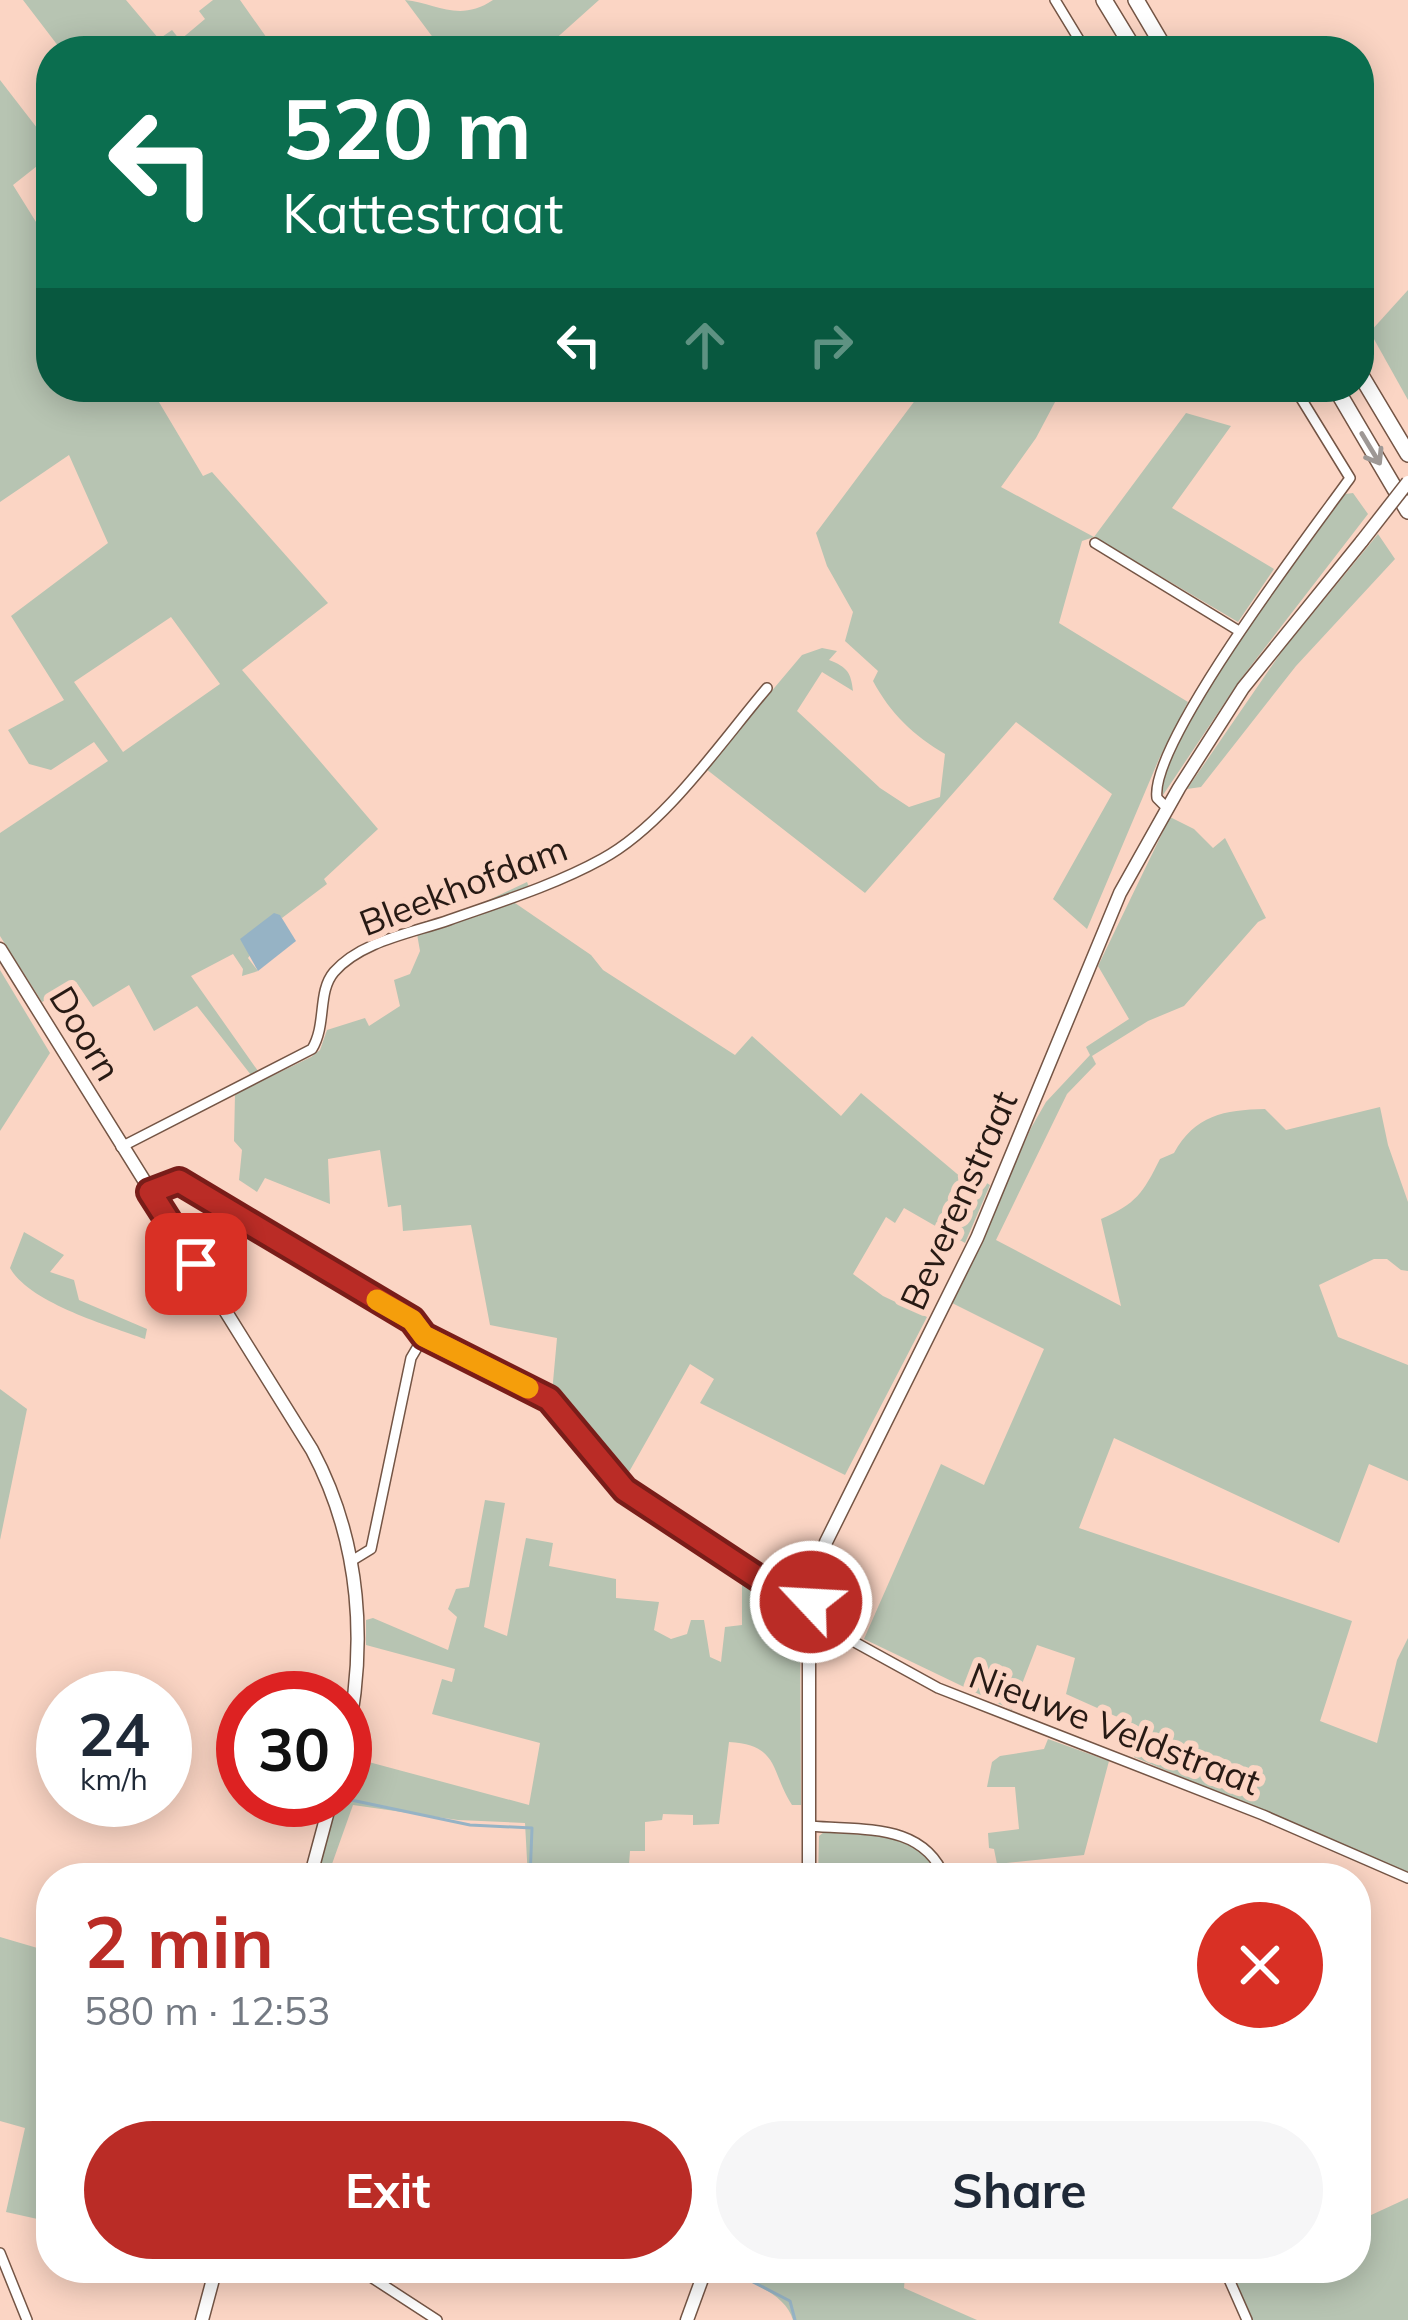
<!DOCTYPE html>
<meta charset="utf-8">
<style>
:root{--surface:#fff;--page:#f6f6f7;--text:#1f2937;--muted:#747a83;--accent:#ba2c26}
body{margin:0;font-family:Mulish,sans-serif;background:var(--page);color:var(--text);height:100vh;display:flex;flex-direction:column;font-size:45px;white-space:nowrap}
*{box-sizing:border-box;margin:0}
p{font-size:39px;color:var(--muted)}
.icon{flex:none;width:66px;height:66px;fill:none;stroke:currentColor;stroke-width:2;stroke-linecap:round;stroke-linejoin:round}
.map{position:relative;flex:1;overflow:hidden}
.side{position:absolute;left:36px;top:1863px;width:1335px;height:420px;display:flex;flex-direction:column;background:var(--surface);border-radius:48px;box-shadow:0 6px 30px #0003}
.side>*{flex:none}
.guide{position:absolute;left:36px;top:36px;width:1338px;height:366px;border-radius:48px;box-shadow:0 6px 30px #0003;background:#0b6e4f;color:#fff;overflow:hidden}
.speed{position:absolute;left:36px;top:1671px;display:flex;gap:24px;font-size:60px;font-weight:700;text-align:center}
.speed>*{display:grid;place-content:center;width:156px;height:156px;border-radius:50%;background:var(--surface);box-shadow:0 6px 30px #0003;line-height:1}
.speed small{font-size:30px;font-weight:400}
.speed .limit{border:18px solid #d22;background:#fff;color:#111}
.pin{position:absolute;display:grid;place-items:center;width:102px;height:102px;color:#fff;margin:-51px;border-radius:24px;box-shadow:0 6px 18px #0006}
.me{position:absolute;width:132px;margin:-66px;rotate:295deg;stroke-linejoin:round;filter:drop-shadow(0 0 9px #0008)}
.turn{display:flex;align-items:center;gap:42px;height:252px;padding:0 48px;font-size:54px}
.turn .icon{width:156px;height:156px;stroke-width:2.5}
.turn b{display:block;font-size:84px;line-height:102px}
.lanes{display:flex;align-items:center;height:114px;padding:0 48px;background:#0003;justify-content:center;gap:60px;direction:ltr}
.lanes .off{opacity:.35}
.round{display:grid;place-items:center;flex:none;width:126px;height:126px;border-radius:63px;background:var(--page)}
.overview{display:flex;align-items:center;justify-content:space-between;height:204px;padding:0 48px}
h1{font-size:72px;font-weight:700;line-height:90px;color:var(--accent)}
.primary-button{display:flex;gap:24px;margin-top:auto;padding:24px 48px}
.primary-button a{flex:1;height:138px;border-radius:72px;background:var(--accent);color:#fff;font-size:48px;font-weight:700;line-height:138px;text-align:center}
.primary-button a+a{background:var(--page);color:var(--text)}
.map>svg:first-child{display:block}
.green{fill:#b7c4b2;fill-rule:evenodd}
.water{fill:#96b3c5}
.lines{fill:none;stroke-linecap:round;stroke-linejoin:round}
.stream{stroke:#96b3c5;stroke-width:3}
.street-casing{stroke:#745545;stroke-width:12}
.secondary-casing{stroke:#745545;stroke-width:15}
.highway-casing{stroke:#745545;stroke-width:18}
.street{stroke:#fff;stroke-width:9}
.secondary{stroke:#fff;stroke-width:12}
.highway{stroke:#fff;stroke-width:15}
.secondary-bridge-casing{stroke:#745545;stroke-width:15;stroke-linecap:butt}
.secondary-bridge{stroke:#fff;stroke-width:12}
.oneway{stroke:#9e9895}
.route-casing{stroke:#791d19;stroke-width:30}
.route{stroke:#ba2c26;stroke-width:21}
.slow{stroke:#f59e0b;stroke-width:21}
.labels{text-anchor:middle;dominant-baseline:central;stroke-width:12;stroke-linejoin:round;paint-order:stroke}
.street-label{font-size:36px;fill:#271a14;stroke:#fbd5c4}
</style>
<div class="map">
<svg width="1408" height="2320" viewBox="0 0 1408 2320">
<rect width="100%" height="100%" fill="#fbd5c4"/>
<g class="green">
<polygon points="23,0 126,0 159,39 172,30 180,40 205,19 199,11 213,0 240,0 276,51 62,51"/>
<path d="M 405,0 C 436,3 459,23 493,0 L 599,0 L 542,51 L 443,51 Z"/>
<path d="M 0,80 L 51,146 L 51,155 L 13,185 L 51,246 L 51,387 L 150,387 L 203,476 L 212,472 L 328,603 L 242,670 L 378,829 L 324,879 L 327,884 L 282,918 L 279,915 L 248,958 L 258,971 L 242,976 L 243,969 L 233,954 L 191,976 L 258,1071 L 251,1075 L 197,1006 L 154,1031 L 129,985 L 93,1007 L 76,982 L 42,1002 L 0,936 L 0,833 L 108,761 L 94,742 L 51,770 L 29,764 L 8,730 L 64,700 L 11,616 L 108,543 L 69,455 L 0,502 ZM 171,617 L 220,684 L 123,752 L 74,682 Z"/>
<polygon points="1408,290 1408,400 1370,332"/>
<path d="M 925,387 L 1063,387 L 1036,438 L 1001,487 L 1094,537 L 1186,413 L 1231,426 L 1172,508 L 1274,569 L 1238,622 L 1094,537 L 1082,541 L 1059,623 L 1188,702 L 1159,759 L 1087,929 L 1053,899 L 1112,794 L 1016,722 L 865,893 L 706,769 L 802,655 L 822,648 L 837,651 L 829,660 C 847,667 851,672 853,691 L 822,672 L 797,711 L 880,788 L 909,807 L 940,797 L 945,754 C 914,736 890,713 873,681 L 878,671 L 845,641 L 853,612 L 827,566 L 816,533 Z"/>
<path d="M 1353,493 L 1368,514 L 1240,680 L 1163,795 C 1157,740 1308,547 1345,494 Z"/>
<polygon points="1378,534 1395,559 1296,666 1201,787 1187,789 1282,651"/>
<path d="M 1170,817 L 1194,829 L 1213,848 L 1225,838 L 1266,918 L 1258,922 L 1184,1006 L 1148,1021 L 1092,1056 L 1096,1064 L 1067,1094 L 996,1240 L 1121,1306 L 1101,1219 C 1136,1204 1143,1193 1160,1159 L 1174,1153 C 1195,1115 1224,1110 1265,1109 L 1286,1130 L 1380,1107 L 1388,1145 L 1408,1202 L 1408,1271 L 1401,1270 L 1387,1259 L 1374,1259 L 1319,1285 L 1338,1337 L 1408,1365 L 1408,1481 L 1369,1464 L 1339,1543 L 1114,1438 L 1079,1528 L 1352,1621 L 1320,1721 L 1377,1743 L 1397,1660 L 1408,1638 L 1408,1873 L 1134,1757 L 1142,1728 L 1066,1694 L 1075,1658 L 1037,1645 L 1012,1710 L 864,1639 L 941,1464 L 984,1485 L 1044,1349 L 952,1303 L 1031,1128 L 1046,1102 L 1090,1055 L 1086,1047 L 1129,1019 L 1098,966 Z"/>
<polygon points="527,882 532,895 515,903 591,955 603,970 735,1055 752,1036 841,1116 861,1093 975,1189 982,1180 990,1185 965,1243 904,1208 895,1223 886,1217 853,1274 883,1296 927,1317 845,1475 700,1403 714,1379 690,1364 625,1479 552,1393 557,1338 490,1325 471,1225 403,1231 401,1205 388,1207 380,1150 328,1159 330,1204 265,1178 257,1192 239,1180 242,1150 234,1141 235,1094 311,1057 320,1050 327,1030 365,1018 369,1026 400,1006 394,980 410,974 420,951 417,934"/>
<polygon points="0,970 50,1053 0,1131"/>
<path d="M 24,1232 L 64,1255 L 50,1272 L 74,1280 L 79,1300 L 147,1329 L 145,1339 C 107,1325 30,1303 10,1268 Z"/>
<polygon points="0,1389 27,1409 0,1540"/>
<path d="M 485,1500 L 505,1503 L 484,1627 L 507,1636 L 526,1538 L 553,1543 L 549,1566 L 616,1579 L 616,1598 L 659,1602 L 654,1630 L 671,1639 L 687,1634 L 691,1620 L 704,1620 L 710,1657 L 721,1662 L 725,1627 L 742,1625 L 742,1579 L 790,1607 L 800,1625 L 801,1805 L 792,1805 C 770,1771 780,1745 729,1742 L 719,1824 L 693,1825 L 693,1815 L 663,1814 L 662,1820 L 645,1822 L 645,1851 L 630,1851 L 628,1878 L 528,1878 L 525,1823 L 458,1820 L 353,1805 L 327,1878 L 316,1878 L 338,1800 L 345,1800 L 350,1757 L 529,1805 L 540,1743 L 432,1714 L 442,1679 L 452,1682 L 455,1669 L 366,1645 L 366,1620 L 373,1618 L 448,1650 L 457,1617 L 448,1609 L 456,1589 L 469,1587 Z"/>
<polygon points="1048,1739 1109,1761 1084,1855 997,1864 994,1849 989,1848 988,1833 1019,1829 1015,1787 987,1787 992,1762 1000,1756 1044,1749"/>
<path d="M 824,1832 C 868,1837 921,1830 938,1878 L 818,1878 L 819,1836 Z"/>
<polygon points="0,1937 51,1952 51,2222 6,2212 25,2128 0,2121"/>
<polygon points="1408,2198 1408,2320 1253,2320 1235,2279 1258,2268 1356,2268 1356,2222"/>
<path d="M 718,2268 L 861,2268 L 905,2275 L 904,2288 L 977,2320 L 793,2320 C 785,2291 743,2280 718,2268 Z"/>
</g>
<polygon class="water" points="274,913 280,915 296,941 258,971 240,939"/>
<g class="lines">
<g class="stream">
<polyline points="351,1800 470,1825 532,1828 530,1878"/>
<polyline points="726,2268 790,2301 795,2320"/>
</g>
<defs>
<g id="street">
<polyline points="1055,0 1086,51"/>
<polyline points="1095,543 1239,631"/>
<path d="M 1167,808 L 1157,798 C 1149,743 1312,531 1350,478 L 1294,387"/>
<path d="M 121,1147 L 312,1049 C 327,1024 317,992 334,972 C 361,941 412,933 449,920 C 500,902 555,885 602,859 C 665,825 721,742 767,688"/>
<polyline points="150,1191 179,1181 412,1320 424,1336 549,1399 625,1490 778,1591 811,1602"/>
<polyline points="353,1560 371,1549 411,1358 424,1336"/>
<polyline points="809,1617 938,1688 1263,1815 1408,1878"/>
<path d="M 811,1826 C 863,1831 923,1822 945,1878"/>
<polyline points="0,2253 27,2320"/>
<polyline points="357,2268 437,2320"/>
<polyline points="1224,2268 1247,2320"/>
</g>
<g id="secondary">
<path d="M 0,949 L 312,1450 C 361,1542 368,1646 345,1748"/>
<polyline points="310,1878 331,1800"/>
<polyline points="809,1878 809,1617 826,1542 977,1238 1120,893 1179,788 1243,688 1362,541"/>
<polyline points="202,2320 216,2268"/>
<polyline points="687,2320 706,2268"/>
</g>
<g id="highway">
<polyline points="1104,0 1135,51"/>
<polyline points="1136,0 1166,51"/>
<polyline points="1359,372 1408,454"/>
<polyline points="1335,387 1408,511"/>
</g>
</defs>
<use href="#street" class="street-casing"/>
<use href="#secondary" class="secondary-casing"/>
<use href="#highway" class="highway-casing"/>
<use href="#street" class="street"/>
<use href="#secondary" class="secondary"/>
<use href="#highway" class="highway"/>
<defs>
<polyline id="secondary-bridge" points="1362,541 1408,482"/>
</defs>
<use href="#secondary-bridge" class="secondary-bridge-casing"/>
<use href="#secondary-bridge" class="secondary-bridge"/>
</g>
<defs><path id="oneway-shaft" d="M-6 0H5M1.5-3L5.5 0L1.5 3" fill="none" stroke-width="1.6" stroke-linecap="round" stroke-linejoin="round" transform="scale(3)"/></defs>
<use class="oneway" href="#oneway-shaft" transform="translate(1371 449) rotate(59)"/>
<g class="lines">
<defs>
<polyline id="route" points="196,1264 150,1192 179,1181 412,1320 424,1336 549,1399 625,1490 778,1591 811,1602"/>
</defs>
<use href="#route" class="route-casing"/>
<use href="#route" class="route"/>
<polyline class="slow" points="377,1300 412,1320 424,1336 528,1388"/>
</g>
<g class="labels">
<g class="street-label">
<text transform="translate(463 885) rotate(-21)">Bleekhofdam</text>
<text transform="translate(86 1033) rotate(59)">Doorn</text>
<text transform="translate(958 1200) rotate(-66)">Beverenstraat</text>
<text transform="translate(1115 1728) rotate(21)">Nieuwe Veldstraat</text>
</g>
</g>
</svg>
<div class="speed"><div>24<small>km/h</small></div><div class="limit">30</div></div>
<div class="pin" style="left:196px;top:1264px;background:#d93025"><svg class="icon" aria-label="arrive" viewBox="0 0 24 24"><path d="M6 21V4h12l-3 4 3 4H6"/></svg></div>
<svg class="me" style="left:811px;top:1602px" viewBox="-20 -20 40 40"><circle r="17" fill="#ba2c26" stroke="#fff" stroke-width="3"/><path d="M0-11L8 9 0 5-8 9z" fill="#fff"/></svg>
<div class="guide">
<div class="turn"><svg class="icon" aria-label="left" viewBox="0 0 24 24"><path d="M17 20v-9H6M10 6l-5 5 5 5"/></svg><div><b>520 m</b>Kattestraat</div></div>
<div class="lanes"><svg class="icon" aria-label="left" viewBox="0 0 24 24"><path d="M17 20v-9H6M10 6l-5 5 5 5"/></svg><svg class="icon off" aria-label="ahead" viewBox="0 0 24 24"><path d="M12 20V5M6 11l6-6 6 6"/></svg><svg class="icon off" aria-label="right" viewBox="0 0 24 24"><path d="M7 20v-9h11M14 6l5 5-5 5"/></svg></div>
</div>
<section class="side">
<div class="overview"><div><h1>2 min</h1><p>580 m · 12:53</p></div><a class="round" style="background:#d93025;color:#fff"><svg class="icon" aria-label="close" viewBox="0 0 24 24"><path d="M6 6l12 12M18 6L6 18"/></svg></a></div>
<div class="primary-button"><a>Exit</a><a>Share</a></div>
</section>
</div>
